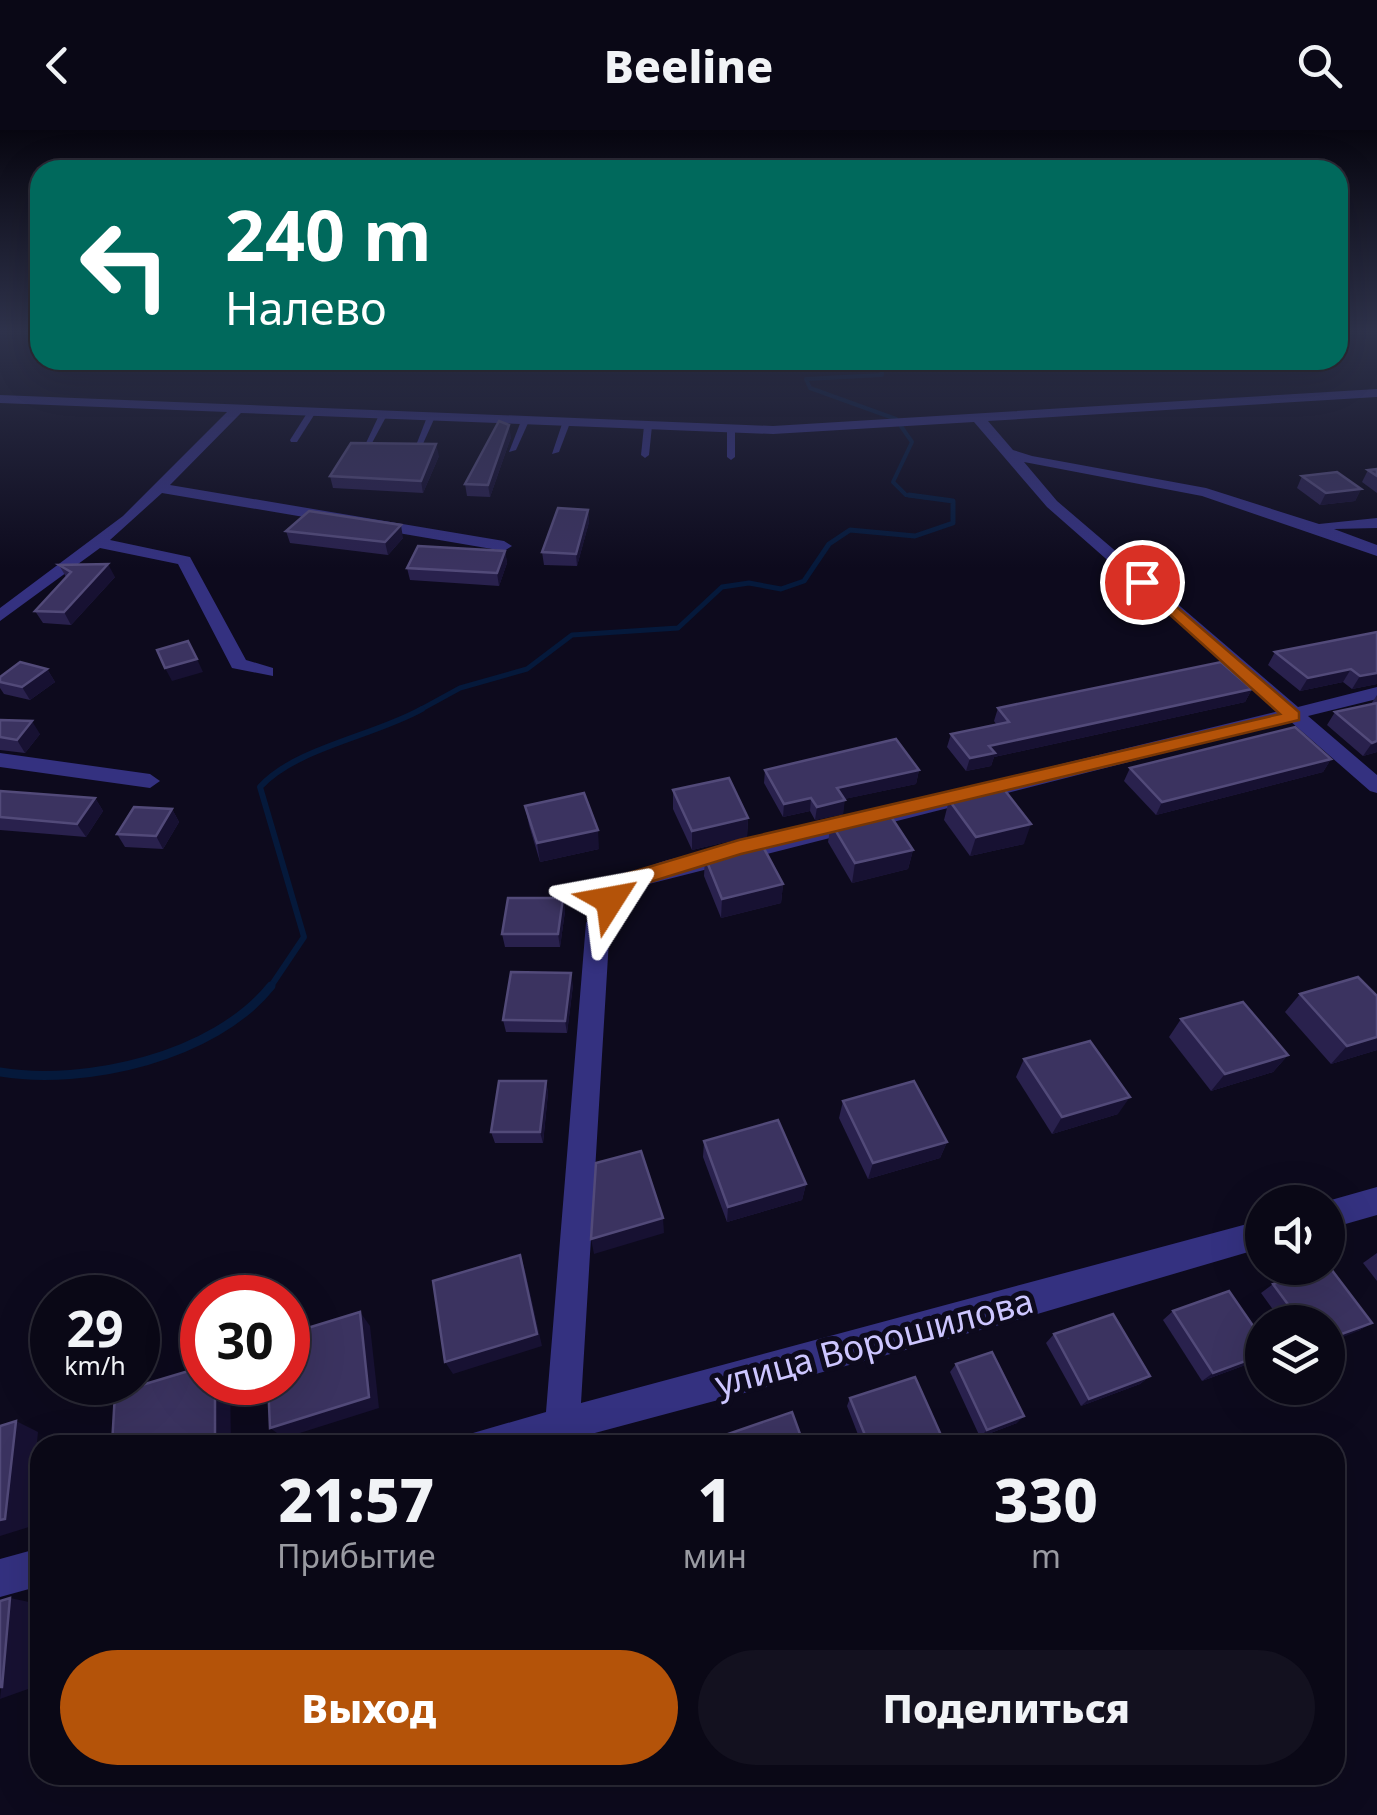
<!DOCTYPE html>
<html lang="ru">
<meta charset="utf-8">
<style>
:root{--surface:#0a0816;--page:#13111f;--text:#f1f3f6;--muted:#999aa1;--line:#2a2935;--accent:#b45309}
body{margin:0;font-family:"Noto Sans",sans-serif;background:var(--page);color:var(--text);height:100vh;display:flex;flex-direction:column;font-size:38px;white-space:nowrap}
*{box-sizing:border-box;margin:0}
p{font-size:32px;color:var(--muted)}
.icon{flex:none;width:55px;height:55px;fill:none;stroke:currentColor;stroke-width:2;stroke-linecap:round;stroke-linejoin:round}
.map{position:relative;flex:1;overflow:hidden}
.panel{position:absolute;left:30px;top:1305px;width:1315px;height:350px;display:flex;flex-direction:column;background:var(--surface);border-radius:30px;box-shadow:0 10px 40px #0002,0 0 0 2px var(--line)}
.panel>*{flex:none}
.banner{position:absolute;left:30px;top:30px;width:1318px;height:210px;border-radius:30px;box-shadow:0 10px 40px #0002,0 0 0 2px var(--line);background:#00695c;color:#fff;overflow:hidden}
.fabs{position:absolute;left:1245px;top:1055px;display:grid;gap:20px}
.fabs a{display:grid;place-items:center;width:100px;height:100px;border-radius:50%;background:var(--surface);box-shadow:0 10px 40px #0002,0 0 0 2px var(--line);font-size:50px}
.speed{position:absolute;left:30px;top:1145px;display:flex;gap:20px;font-size:50px;font-weight:700;text-align:center}
.speed>*{display:grid;place-content:center;width:130px;height:130px;border-radius:50%;background:var(--surface);box-shadow:0 10px 40px #0002,0 0 0 2px var(--line);line-height:1}
.speed small{font-size:25px;font-weight:400}
.speed .limit{border:15px solid #d22;background:#fff;color:#111}
.pin{position:absolute;display:grid;place-items:center;width:85px;height:85px;color:#fff;margin:-42px;border:5px solid #fff;border-radius:50%;box-shadow:0 2px 10px #0007}
.me{position:absolute;width:110px;margin:-55px;rotate:56deg;stroke-linejoin:round;filter:drop-shadow(0 0 8px #0008)}
.turn{display:flex;align-items:center;gap:35px;height:210px;padding:0 30px;font-size:45px}
.turn .icon{width:130px;height:130px;stroke-width:2.5}
.turn b{display:block;font-size:70px;line-height:85px}
.eta{display:flex;justify-content:space-evenly;align-items:center;height:170px;text-align:center}
.eta b{font-size:60px;font-weight:800;line-height:70px}
.primary-button{display:flex;gap:20px;margin-top:auto;padding:20px 30px}
.primary-button a{flex:1;height:115px;border-radius:60px;background:var(--accent);color:#fff;font-size:40px;font-weight:800;line-height:115px;text-align:center}
.primary-button a+a{background:var(--page);color:var(--text)}
header{display:flex;justify-content:space-between;align-items:center;height:130px;padding:0 30px;background:var(--surface);font-size:45px;font-weight:800}
.map>svg:first-child{display:block}
.lines{fill:none;stroke-linecap:round;stroke-linejoin:round}
.stream-far3{stroke:#05193b;stroke-width:4}
.stream-far2{stroke:#05193b;stroke-width:5}
.stream-far1{stroke:#05193b;stroke-width:6}
.stream{stroke:#05193b;stroke-width:9}
.service{fill:#343180;fill-rule:evenodd}
.minor{fill:#343180;fill-rule:evenodd}
.wall{fill:#29214d}
.shaded-wall{fill:#171132}
.building{fill:#3b3360;stroke:#524a79;stroke-width:2.5}
.route{fill:#b45309;stroke:#753606;stroke-width:2.5}
.labels{text-anchor:middle;dominant-baseline:central;stroke-width:10;stroke-linejoin:round;paint-order:stroke}
.near-street-label{font-size:35px;fill:#cdc6ff;stroke:#0d0a1d}
</style>
<header><svg class="icon" aria-label="back" viewBox="0 0 24 24"><path d="M15 5l-7 7 7 7"/></svg>Beeline<svg class="icon" aria-label="search" viewBox="0 0 24 24"><circle cx="10" cy="10" r="6"/><path d="M15 15l6 6"/></svg></header>
<div class="map">
<svg width="1377" height="1685" viewBox="0 0 1377 1685">
<rect width="100%" height="100%" fill="#0d0a1d"/>
<g class="lines">
<polyline class="stream-far3" points="880,230 882,245 806,249 810,258 896,289 912,312 893,352 906,365 929,368"/>
<polyline class="stream-far2" points="418,581 460,558 527,539 572,505 678,498 722,457 749,453 781,459 804,451 829,414 850,400 915,406 953,393 953,371 909,365"/>
<path class="stream-far1" d="M 269,859 L 304,807 L 260,657 C 295,618 374,606 422,579"/>
<path class="stream" d="M 0,942 C 85,956 214,927 271,856"/>
<g class="service">
<polygon points="309,280 316,282 297,312 291,312 290,310"/>
<polygon points="380,283 387,285 372,313 366,313"/>
<polygon points="431,285 435,287 422,316 415,318 427,287"/>
<polygon points="525,289 529,291 516,320 509,322 521,291"/>
<polygon points="563,291 570,293 559,322 552,324"/>
<polygon points="648,294 652,296 649,325 645,328 641,325 644,296"/>
<polygon points="731,297 735,299 735,327 731,330 727,327 727,299"/>
</g>
<g class="minor">
<path d="M 1377,259 L 1377,267 L 988,291 L 1013,320 L 1032,326 L 1206,358 L 1319,394 L 1377,388 L 1377,398 L 1334,399 L 1377,415 L 1377,426 L 1202,366 L 1024,332 L 1057,371 L 1298,577 L 1377,557 L 1377,569 L 1308,586 L 1377,645 L 1377,663 L 1370,661 L 1290,591 L 641,756 L 619,777 L 610,793 L 581,1273 L 1262,1090 L 1262,1118 L 1003,1194 L 550,1315 L 468,1315 L 473,1303 L 546,1282 L 586,793 C 607,756 627,742 668,730 L 1279,581 L 1047,377 L 974,292 L 773,304 L 241,283 L 170,355 L 504,411 L 512,416 L 504,421 L 162,363 L 110,410 L 190,427 L 246,530 L 273,538 L 273,546 L 232,538 L 178,434 L 100,418 L 0,491 L 0,478 L 123,386 L 227,282 L 0,273 L 0,265 L 773,296 Z"/>
<polygon points="0,623 150,644 160,651 150,658 0,637"/>
<polygon points="1377,1057 1377,1085 1328,1099 1328,1072 1324,1072"/>
<polygon points="40,1418 40,1456 0,1467 0,1429"/>
</g>
</g>
<g class="wall">
<polygon points="511,307 490,367 467,366 465,354"/>
<polygon points="439,326 423,363 333,358 330,346"/>
<polygon points="1377,339 1377,363 1362,352 1368,340"/>
<polygon points="1302,346 1361,359 1355,371 1320,375 1297,358"/>
<polygon points="588,380 589,392 577,436 544,435 542,422"/>
<polygon points="286,401 403,408 388,425 290,413"/>
<polygon points="505,421 507,433 499,456 410,450 407,438"/>
<polygon points="59,435 115,447 71,495 43,493 35,481 66,447"/>
<polygon points="1377,502 1377,554 1352,559 1343,552 1300,561 1268,535 1275,522"/>
<polygon points="47,539 55,552 30,570 4,564 0,558 0,547"/>
<polygon points="1252,559 1245,572 994,627 991,636 966,641 947,617 951,604 996,594 994,591 998,578"/>
<polygon points="1377,565 1377,622 1363,626 1327,595 1335,582 1371,574"/>
<polygon points="0,590 40,604 25,623 0,620"/>
<polygon points="1331,629 1323,642 1156,685 1124,651 1130,638"/>
<polygon points="765,640 919,640 916,654 844,669 843,684 815,690 810,681 783,687 764,653"/>
<polygon points="673,660 748,688 747,707 692,720 673,679"/>
<polygon points="0,661 95,668 103,681 86,707 0,700"/>
<polygon points="949,670 1024,714 970,726 944,690"/>
<polygon points="525,676 599,719 540,732 529,695"/>
<polygon points="172,679 179,692 163,719 125,717 117,704"/>
<polygon points="831,693 913,720 908,739 852,753 828,712"/>
<polygon points="705,727 783,754 781,773 721,788 704,746"/>
<polygon points="563,768 565,781 560,817 505,817 502,804"/>
<polygon points="573,855 567,903 506,902 503,890"/>
<polygon points="1300,864 1377,920 1331,934 1285,882"/>
<polygon points="1181,889 1288,925 1273,942 1211,961 1169,907"/>
<polygon points="1024,929 1118,984 1052,1004 1016,947"/>
<polygon points="546,951 548,963 543,1013 495,1013 491,1002"/>
<polygon points="843,971 947,1012 940,1028 868,1049 839,988"/>
<polygon points="704,1011 806,1054 802,1070 727,1092 703,1027"/>
<polygon points="1377,1123 1377,1151 1363,1133"/>
<polygon points="1273,1154 1372,1193 1358,1201 1328,1192 1282,1192 1261,1163"/>
<polygon points="1173,1181 1259,1230 1202,1251 1163,1190"/>
<polygon points="1054,1204 1150,1246 1140,1254 1081,1276 1046,1213"/>
<polygon points="956,1234 1017,1293 980,1307 950,1242"/>
<polygon points="850,1268 945,1315 862,1315 847,1276"/>
</g>
<g class="shaded-wall">
<polygon points="509,295 511,307 490,367 488,355"/>
<polygon points="436,314 439,326 423,363 421,351"/>
<polygon points="1361,359 1355,371 1320,375 1326,363"/>
<polygon points="588,380 589,392 577,436 576,424"/>
<polygon points="401,395 403,408 388,425 385,412"/>
<polygon points="505,421 507,433 499,456 497,443"/>
<polygon points="108,434 115,447 71,495 64,482"/>
<polygon points="197,529 203,542 172,551 165,538"/>
<polygon points="47,539 55,552 30,570 22,557"/>
<polygon points="1351,539 1343,552 1300,561 1308,548"/>
<polygon points="1377,543 1377,554 1352,559 1360,546"/>
<polygon points="1252,559 1245,572 994,627 991,636 966,641 970,628 989,616"/>
<polygon points="32,591 40,604 25,623 17,610"/>
<polygon points="1377,611 1377,622 1363,626 1372,613"/>
<polygon points="1331,629 1323,642 1156,685 1162,672"/>
<polygon points="919,640 916,654 835,671 837,658"/>
<polygon points="95,668 103,681 86,707 77,694"/>
<polygon points="811,668 810,681 783,687 784,674"/>
<polygon points="845,670 843,684 815,690 817,677"/>
<polygon points="172,679 179,692 163,719 156,706"/>
<polygon points="748,688 747,707 692,720 692,701"/>
<polygon points="1031,694 1024,714 970,726 976,707"/>
<polygon points="598,700 599,719 540,732 537,713"/>
<polygon points="913,720 908,739 852,753 855,733"/>
<polygon points="783,754 781,773 721,788 722,769"/>
<polygon points="563,768 565,781 560,817 558,804"/>
<polygon points="571,843 573,855 567,903 565,891"/>
<polygon points="1377,907 1377,920 1331,934 1347,916"/>
<polygon points="1288,925 1273,942 1211,961 1225,944"/>
<polygon points="546,951 548,963 543,1013 540,1002"/>
<polygon points="1130,967 1118,984 1052,1004 1062,987"/>
<polygon points="947,1012 940,1028 868,1049 873,1033"/>
<polygon points="806,1054 802,1070 727,1092 728,1077"/>
<polygon points="663,1088 664,1103 594,1124 591,1109"/>
<polygon points="520,1125 525,1140 542,1216 453,1244 445,1232"/>
<polygon points="360,1182 370,1196 379,1278 284,1308 270,1298"/>
<polygon points="1372,1193 1358,1201 1328,1213 1328,1209"/>
<polygon points="1262,1225 1262,1228 1259,1230 1202,1251 1213,1243"/>
<polygon points="1150,1246 1140,1254 1081,1276 1089,1269"/>
<polygon points="215,1252 230,1252 231,1315 215,1315"/>
<polygon points="1024,1286 1017,1293 980,1307 987,1300"/>
<polygon points="16,1291 38,1302 29,1397 0,1406 0,1390"/>
<polygon points="10,1468 34,1473 28,1559 0,1569"/>
</g>
<g class="building">
<polygon points="499,291 509,295 488,355 465,354"/>
<polygon points="351,313 436,314 421,351 330,346"/>
<polygon points="1377,339 1377,346 1368,340"/>
<polygon points="1337,342 1361,359 1326,363 1302,346"/>
<polygon points="558,378 588,380 576,424 542,422"/>
<polygon points="309,381 401,395 385,412 286,401"/>
<polygon points="418,416 505,421 497,443 407,438"/>
<polygon points="108,434 64,482 35,481 71,442 59,435"/>
<polygon points="1377,502 1377,543 1360,546 1351,539 1308,548 1275,522"/>
<polygon points="188,511 197,529 165,538 157,520"/>
<polygon points="20,532 47,539 22,557 0,552 0,547"/>
<polygon points="1221,532 1252,559 989,616 995,623 970,628 951,604 1009,592 998,578"/>
<polygon points="1377,573 1377,611 1372,613 1335,582"/>
<polygon points="0,590 32,591 17,610 0,607"/>
<polygon points="1295,597 1331,629 1162,672 1130,638"/>
<polygon points="896,609 919,640 837,658 845,670 817,677 811,668 784,674 765,640"/>
<polygon points="729,648 748,688 692,701 673,660"/>
<polygon points="1003,658 1031,694 976,707 949,670"/>
<polygon points="0,661 95,668 77,694 0,687"/>
<polygon points="584,663 598,700 537,713 525,676"/>
<polygon points="134,677 172,679 156,706 117,704"/>
<polygon points="888,682 913,720 855,733 831,693"/>
<polygon points="760,711 783,754 722,769 705,727"/>
<polygon points="508,768 563,768 558,804 502,804"/>
<polygon points="511,842 571,843 565,891 503,890"/>
<polygon points="1358,847 1377,866 1377,907 1347,916 1300,864"/>
<polygon points="1243,872 1288,925 1225,944 1181,889"/>
<polygon points="1090,911 1130,967 1062,987 1024,929"/>
<polygon points="499,951 546,951 540,1002 491,1002"/>
<polygon points="914,951 947,1012 873,1033 843,971"/>
<polygon points="778,990 806,1054 728,1077 704,1011"/>
<polygon points="641,1021 663,1088 591,1109 596,1033"/>
<polygon points="520,1125 537,1204 445,1232 433,1151"/>
<polygon points="1328,1135 1372,1193 1328,1209 1328,1192 1301,1192 1273,1154 1318,1138 1328,1138"/>
<polygon points="1229,1161 1262,1209 1262,1225 1213,1243 1173,1181"/>
<polygon points="360,1182 369,1267 270,1298 268,1252 288,1252 288,1204"/>
<polygon points="1113,1184 1150,1246 1089,1269 1054,1204"/>
<polygon points="992,1222 1024,1286 987,1300 956,1234"/>
<polygon points="202,1237 202,1252 215,1252 215,1315 112,1315 115,1263"/>
<polygon points="915,1247 945,1314 869,1315 850,1268"/>
<polygon points="792,1282 804,1315 728,1315 725,1305"/>
<polygon points="16,1291 5,1389 0,1390 0,1296"/>
<polygon points="10,1468 2,1557 0,1557 0,1471"/>
</g>
<linearGradient id="sky" x2="0" y2="1"><stop stop-color="#070610"/><stop offset="0.46" stop-color="#2f334c"/><stop offset="1" stop-color="#2f334c" stop-opacity="0"/></linearGradient>
<rect width="1377" height="438" fill="url(#sky)"/>
<polygon class="route" points="1142,447 1299,582 1299,590 741,724 640,755 618,776 603,776 603,765 625,744 739,710 1280,584 1137,455 1137,448"/>
<g class="labels">
<g class="near-street-label">
<text transform="translate(874 1211) rotate(-15)">улица Ворошилова</text>
</g>
</g>
</svg>
<div class="fabs">
<a><svg class="icon" aria-label="sound" viewBox="0 0 24 24"><path d="M4 9h4l5-4v14l-5-4H4zM17 9q2 3 0 6"/></svg></a>
<a><svg class="icon" aria-label="layers" viewBox="0 0 24 24"><path d="M12 4l9 5-9 5-9-5zM3 14l9 5 9-5"/></svg></a>
</div>
<div class="speed"><div>29<small>km/h</small></div><div class="limit">30</div></div>
<div class="pin" style="left:1142px;top:452px;background:#d93025"><svg class="icon" aria-label="arrive" viewBox="0 0 24 24"><path d="M6 21V4h12l-3 4 3 4H6"/></svg></div>
<svg class="me" style="left:610px;top:770px" viewBox="-20 -20 40 40"><path d="M0-17L14 15 0 8-14 15z" fill="#b45309" stroke="#fff" stroke-width="4"/></svg>
<div class="banner">
<div class="turn"><svg class="icon" aria-label="left" viewBox="0 0 24 24"><path d="M17 20v-9H6M10 6l-5 5 5 5"/></svg><div><b>240 m</b>Налево</div></div>
</div>
<section class="panel">
<div class="eta">
<div><b>21:57</b><p>Прибытие</p></div>
<div><b>1</b><p>мин</p></div>
<div><b>330</b><p>m</p></div>
</div>
<div class="primary-button"><a>Выход</a><a>Поделиться</a></div>
</section>
</div>
